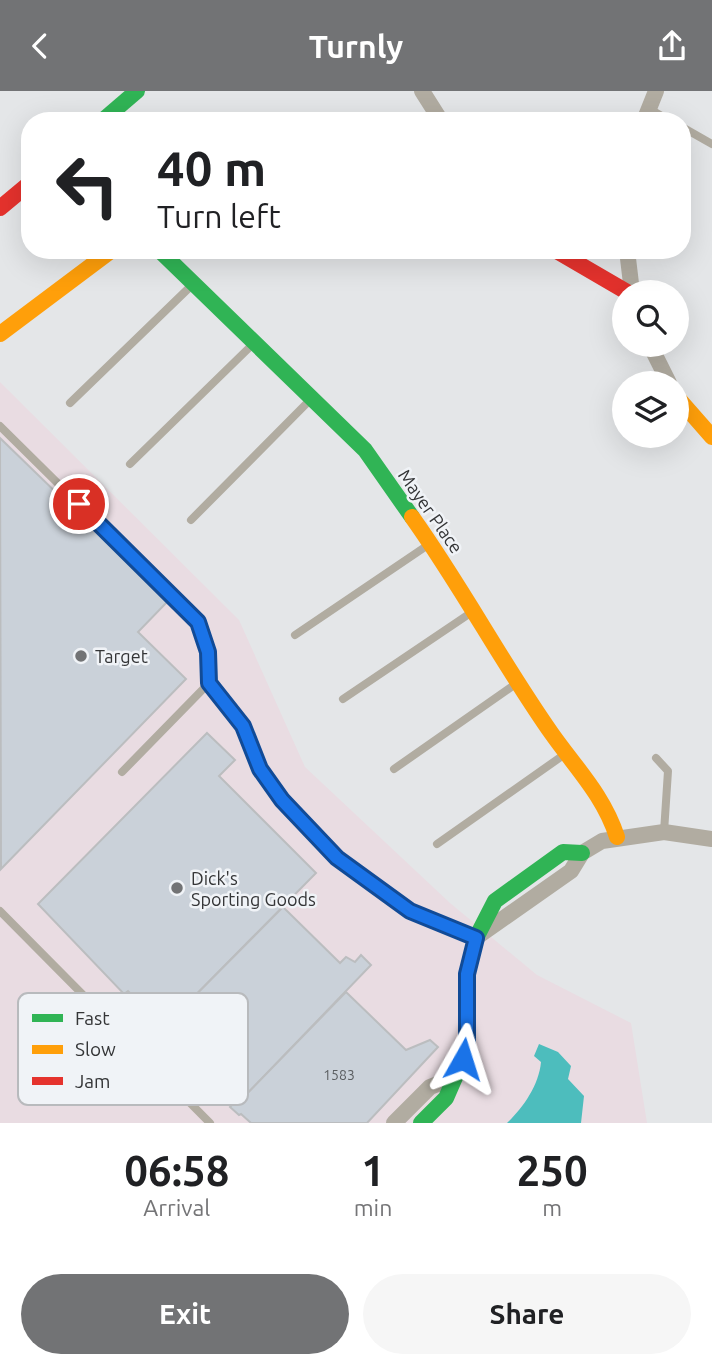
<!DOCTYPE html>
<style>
:root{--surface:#fff;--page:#f6f6f6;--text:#202124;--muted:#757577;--accent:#727375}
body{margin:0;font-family:Ubuntu,sans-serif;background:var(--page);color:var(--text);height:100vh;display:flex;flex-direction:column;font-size:26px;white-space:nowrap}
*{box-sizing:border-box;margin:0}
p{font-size:23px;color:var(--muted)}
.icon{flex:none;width:38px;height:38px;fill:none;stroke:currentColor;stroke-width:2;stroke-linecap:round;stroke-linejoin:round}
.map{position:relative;height:1032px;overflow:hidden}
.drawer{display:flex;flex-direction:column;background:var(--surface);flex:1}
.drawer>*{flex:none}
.hud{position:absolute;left:21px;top:21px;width:670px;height:147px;border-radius:28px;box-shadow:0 7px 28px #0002;background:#fff;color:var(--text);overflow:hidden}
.tools{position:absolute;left:612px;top:189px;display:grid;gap:14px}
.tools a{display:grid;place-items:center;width:77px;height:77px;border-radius:50%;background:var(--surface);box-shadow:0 7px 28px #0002;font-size:35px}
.pin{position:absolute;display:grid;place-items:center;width:60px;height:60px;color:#fff;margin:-30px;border:4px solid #fff;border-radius:50%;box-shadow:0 2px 7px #0007}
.me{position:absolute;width:77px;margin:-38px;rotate:6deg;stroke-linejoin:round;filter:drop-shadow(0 0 5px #0008)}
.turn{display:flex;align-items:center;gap:24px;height:147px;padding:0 21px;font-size:32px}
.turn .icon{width:91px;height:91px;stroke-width:2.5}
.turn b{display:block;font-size:49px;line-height:60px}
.eta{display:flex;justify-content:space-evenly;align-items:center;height:119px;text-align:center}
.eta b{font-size:42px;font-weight:700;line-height:49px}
.primary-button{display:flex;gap:14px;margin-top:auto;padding:14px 21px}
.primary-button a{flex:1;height:80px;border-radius:42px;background:var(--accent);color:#fff;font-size:28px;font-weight:700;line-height:80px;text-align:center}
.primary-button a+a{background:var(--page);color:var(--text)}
header{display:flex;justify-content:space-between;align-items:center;height:91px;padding:0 21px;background:var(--accent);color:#fff;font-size:32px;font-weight:700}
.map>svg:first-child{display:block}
.commercial{fill:#e9dce2}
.water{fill:#4dbdbd}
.building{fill:#cad1d9;stroke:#bbbdbf;stroke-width:2}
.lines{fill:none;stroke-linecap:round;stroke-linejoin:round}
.lane{stroke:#b1aca1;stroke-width:8}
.street{stroke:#b1aca1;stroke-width:16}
.fast{stroke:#30b455;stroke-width:16}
.slow{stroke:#ff9f0a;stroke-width:16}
.jam{stroke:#e5322d;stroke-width:16}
.route-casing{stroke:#114b97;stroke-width:18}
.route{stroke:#1a73e8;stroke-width:12}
.poi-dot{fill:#727375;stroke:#f0f3f7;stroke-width:2.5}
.labels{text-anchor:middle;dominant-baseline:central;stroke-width:5;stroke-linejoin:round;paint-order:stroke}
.number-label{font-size:14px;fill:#5b5e61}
.street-label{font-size:18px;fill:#343537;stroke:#f0f3f7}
.poi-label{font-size:18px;fill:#343537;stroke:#f0f3f7;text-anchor:start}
.key{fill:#f0f3f7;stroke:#b8babd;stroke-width:2}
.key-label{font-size:19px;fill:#343537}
</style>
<header><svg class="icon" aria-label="back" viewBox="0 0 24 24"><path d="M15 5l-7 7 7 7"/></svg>Turnly<svg class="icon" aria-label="share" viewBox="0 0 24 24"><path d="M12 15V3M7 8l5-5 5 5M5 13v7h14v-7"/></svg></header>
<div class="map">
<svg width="712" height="1032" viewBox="0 0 712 1032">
<rect width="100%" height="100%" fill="#e4e6e8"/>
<polygon class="commercial" points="0,291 239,529 305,676 450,812 537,884 631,932 647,1032 0,1032"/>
<path class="water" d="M 539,953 L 558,961 L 571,975 L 568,988 L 584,1005 L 581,1032 L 507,1032 C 523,1017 539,994 541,971 L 534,965 Z"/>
<g class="building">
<polygon points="0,347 168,510 138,541 186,588 1,778"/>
<polygon points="207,642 235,669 219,685 316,782 164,936 128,900 124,903 38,813"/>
<polygon points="283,816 340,872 346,866 355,871 361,864 371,874 239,1011 217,988 210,995 173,959 181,951 164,936"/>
<polygon points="346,901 406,959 430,949 438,956 367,1032 251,1032 241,1023 239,1024 230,1016 237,1008 239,1011"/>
</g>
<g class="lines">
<g class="lane">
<polyline points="648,17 670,30"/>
<polyline points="682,36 712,53"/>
<polyline points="70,312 192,194"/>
<polyline points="0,335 198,531 208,561 209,592"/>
<polyline points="130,373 253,253"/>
<polyline points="191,429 309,310"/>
<polyline points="295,544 428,454"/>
<polyline points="343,608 472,521"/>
<polyline points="656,667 668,680 664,741"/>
<polyline points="394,678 517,592"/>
<polyline points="122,681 209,592 243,635 260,678 282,709 337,767 410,820 473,846"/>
<polyline points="437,753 565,663"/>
<polyline points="0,820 210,1032"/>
</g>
<g class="street">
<polyline points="422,0 441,30"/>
<polyline points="644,30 656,0"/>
<polyline points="627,159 632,201"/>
<polyline points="650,254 669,292"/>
<polyline points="477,846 571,780 582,762 602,750 664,741 712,748"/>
<polyline points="394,1032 430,996 453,987"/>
</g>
<g class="fast">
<polyline points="102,30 137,0"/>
<polyline points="159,159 365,359 412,426"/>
<polyline points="421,1032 446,1007 463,968 467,951 467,883 476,847 495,810 563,761 582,762"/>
</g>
<g class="slow">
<polyline points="0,243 112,159"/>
<polyline points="677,306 712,346"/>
<path d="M 412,426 C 462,496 502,572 552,643 C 576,677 604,705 617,746"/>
</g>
<g class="jam">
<polyline points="0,117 30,92"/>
<polyline points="555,159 627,201"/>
</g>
</g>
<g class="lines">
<defs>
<polyline id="route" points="79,413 198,531 208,561 209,592 243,635 260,678 282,709 337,767 410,820 476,847 467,883 467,951 463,968"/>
</defs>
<use href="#route" class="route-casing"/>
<use href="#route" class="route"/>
</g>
<g class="poi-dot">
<circle cx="81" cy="565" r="7"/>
<circle cx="177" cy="797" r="7"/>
</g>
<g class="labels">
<g class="number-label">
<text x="339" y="984">1583</text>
</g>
<g class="street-label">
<text transform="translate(431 420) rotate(55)">Mayer Place</text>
</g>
<g class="poi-label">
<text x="95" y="565">Target</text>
<text x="191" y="787">Dick's<tspan x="191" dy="21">Sporting Goods</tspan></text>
</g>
</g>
<rect x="18" y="902" width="230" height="112" rx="10" class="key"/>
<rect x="32" y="923" width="31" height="8" fill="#30b455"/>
<rect x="32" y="954" width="31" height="9" fill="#ff9f0a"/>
<rect x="32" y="986" width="31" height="8" fill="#e5322d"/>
<g class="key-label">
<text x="75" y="934">Fast</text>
<text x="75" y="965">Slow</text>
<text x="75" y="997">Jam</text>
</g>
</svg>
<div class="tools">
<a><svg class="icon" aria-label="search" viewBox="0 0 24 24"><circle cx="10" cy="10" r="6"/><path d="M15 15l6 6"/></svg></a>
<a><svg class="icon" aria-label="layers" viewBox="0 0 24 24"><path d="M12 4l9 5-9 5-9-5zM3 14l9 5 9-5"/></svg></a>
</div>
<div class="pin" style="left:79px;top:413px;background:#d93025"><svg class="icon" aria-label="arrive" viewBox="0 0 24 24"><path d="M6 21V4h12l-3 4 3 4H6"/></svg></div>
<svg class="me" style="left:463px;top:968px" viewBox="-20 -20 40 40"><path d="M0-17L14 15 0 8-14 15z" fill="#1a73e8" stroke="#fff" stroke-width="4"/></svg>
<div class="hud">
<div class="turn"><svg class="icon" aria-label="left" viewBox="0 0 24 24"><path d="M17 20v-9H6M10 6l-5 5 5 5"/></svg><div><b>40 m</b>Turn left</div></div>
</div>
</div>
<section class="drawer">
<div class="eta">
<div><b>06:58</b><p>Arrival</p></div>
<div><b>1</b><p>min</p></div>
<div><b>250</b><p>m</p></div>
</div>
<div class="primary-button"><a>Exit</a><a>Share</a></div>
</section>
